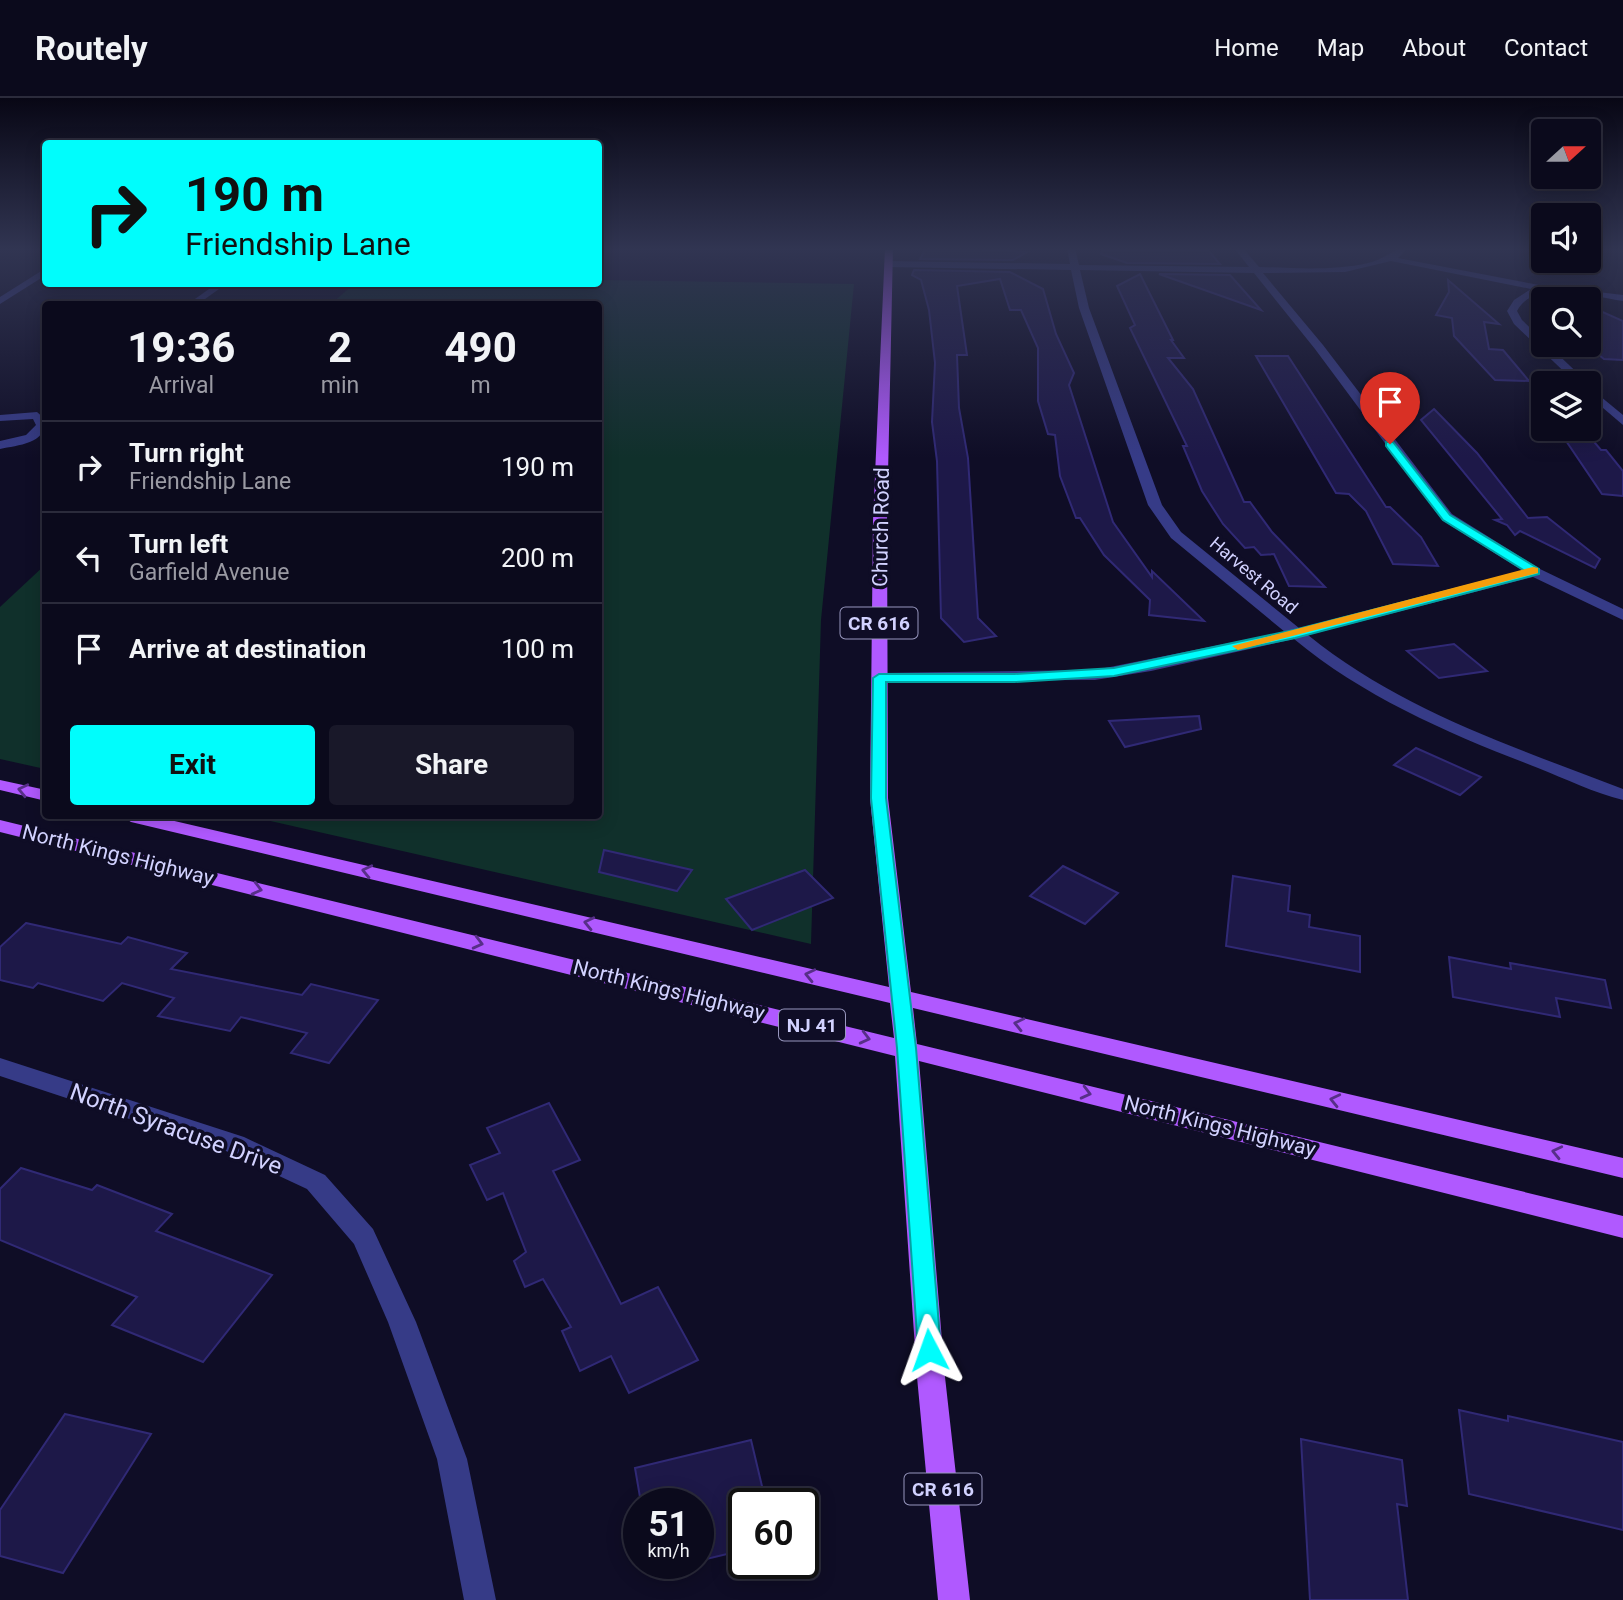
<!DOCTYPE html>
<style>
:root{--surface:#0b0a1c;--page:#191829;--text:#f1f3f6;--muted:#9a9aa3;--line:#2b2b3b;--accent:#00fdfc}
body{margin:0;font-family:Roboto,sans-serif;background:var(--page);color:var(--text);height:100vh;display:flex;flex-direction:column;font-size:26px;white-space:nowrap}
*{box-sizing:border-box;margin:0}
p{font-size:23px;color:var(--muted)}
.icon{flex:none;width:38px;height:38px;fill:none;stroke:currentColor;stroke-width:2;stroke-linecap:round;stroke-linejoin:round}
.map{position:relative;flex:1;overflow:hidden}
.sheet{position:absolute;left:42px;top:203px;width:560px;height:518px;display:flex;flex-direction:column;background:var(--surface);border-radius:7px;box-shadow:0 4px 18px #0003,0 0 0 2px var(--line)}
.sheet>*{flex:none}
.banner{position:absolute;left:42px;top:42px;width:560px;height:147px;border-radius:7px;box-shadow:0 4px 18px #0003,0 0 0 2px var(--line);background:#00fdfc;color:#111;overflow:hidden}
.needle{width:46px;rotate:69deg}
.buttons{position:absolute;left:1531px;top:21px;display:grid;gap:14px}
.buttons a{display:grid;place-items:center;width:70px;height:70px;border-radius:7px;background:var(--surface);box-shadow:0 4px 18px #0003,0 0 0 2px var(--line);font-size:35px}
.speed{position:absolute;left:623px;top:1390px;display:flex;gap:14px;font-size:35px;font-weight:700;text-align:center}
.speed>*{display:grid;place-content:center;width:91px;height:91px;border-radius:50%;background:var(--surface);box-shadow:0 4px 18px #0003,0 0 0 2px var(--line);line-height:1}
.speed small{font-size:18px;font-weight:400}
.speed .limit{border:4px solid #111;border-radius:10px;background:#fff;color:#111}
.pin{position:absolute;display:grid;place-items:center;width:60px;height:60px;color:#fff;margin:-72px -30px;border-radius:50% 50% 50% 0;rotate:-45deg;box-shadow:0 0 7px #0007}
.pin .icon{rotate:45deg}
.me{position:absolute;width:77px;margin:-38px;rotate:356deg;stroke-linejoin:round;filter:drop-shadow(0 0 5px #0008)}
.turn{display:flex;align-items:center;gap:24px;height:147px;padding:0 28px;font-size:32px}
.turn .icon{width:91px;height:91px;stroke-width:2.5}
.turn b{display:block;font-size:49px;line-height:60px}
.eta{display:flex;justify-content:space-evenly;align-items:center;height:119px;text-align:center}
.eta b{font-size:42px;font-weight:700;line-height:49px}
.cta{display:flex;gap:14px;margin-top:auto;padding:14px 28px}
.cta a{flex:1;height:80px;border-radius:7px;background:var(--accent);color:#111;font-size:28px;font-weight:700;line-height:80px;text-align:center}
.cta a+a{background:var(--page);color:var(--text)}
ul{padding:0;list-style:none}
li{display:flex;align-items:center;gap:21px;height:91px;padding:0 28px;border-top:2px solid var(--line)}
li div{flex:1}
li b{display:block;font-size:26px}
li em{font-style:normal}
header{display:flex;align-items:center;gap:42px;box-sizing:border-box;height:98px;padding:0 35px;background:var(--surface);border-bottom:2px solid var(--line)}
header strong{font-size:33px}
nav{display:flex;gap:38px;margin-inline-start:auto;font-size:24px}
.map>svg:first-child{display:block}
.green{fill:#10302b}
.building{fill:#1d1848;stroke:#302975;stroke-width:2}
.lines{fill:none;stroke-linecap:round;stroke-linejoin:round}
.minor{fill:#363b87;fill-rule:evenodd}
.primary{fill:#b059ff;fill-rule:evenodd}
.oneway{stroke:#572f88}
.route{fill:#00fdfc;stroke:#00a4a4;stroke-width:2}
.slow{fill:#f59e0b}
.labels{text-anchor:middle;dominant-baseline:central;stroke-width:7;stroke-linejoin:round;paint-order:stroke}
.far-street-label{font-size:18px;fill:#d2d2ff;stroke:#0f0d26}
.shield{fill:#0f0d26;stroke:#9897be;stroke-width:2}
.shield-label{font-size:19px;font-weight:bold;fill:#d2d2ff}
.street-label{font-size:21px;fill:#d2d2ff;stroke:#0f0d26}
.near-street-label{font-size:24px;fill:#d2d2ff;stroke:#0f0d26}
</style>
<header>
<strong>Routely</strong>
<nav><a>Home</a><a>Map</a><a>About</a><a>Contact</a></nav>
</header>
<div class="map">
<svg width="1623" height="1502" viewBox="0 0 1623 1502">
<rect width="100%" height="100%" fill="#0f0d26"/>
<g class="green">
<polygon points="599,182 854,186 821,522 811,846 248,718 598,718 598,206 331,206 354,186 598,186"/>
<polygon points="45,467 45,671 0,661 0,509"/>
</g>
<g class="building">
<polygon points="926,150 954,150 1027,154 1013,162 920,161"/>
<polygon points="1102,152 1208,152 1220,166 1127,165 1101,156"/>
<polygon points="914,172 1010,174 1043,191 1056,236 1074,275 1069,287 1113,424 1152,479 1152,473 1204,523 1149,517 1150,502 1104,457 1080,420 1076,420 1060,378 1055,337 1048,336 1038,303 1038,250 1021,212 1010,212 1000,181 957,188 967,257 957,257 959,310 968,360 978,520 996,538 964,544 941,520 937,363 932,324 935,265 929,212 921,182 912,177"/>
<polygon points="1140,176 1173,242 1171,242 1184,260 1168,260 1193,291 1244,404 1250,404 1272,434 1325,489 1289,488 1274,456 1261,457 1254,449 1245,450 1223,426 1202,393 1183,348 1187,348 1130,230 1135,227 1117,188"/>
<polygon points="1159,176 1230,177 1261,212"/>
<polygon points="1448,182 1499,226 1484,224 1489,251 1503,252 1529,283 1495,282 1454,238 1452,220 1436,217 1449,194"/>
<polygon points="1589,208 1623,223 1623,262 1604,261 1589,249"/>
<polygon points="1256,258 1288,258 1386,409 1390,409 1421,439 1438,468 1393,466 1366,413 1349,396 1336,395"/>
<polygon points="1434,311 1477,355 1528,420 1547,419 1600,461 1595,470 1520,433 1515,437 1507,427 1495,422 1502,421 1421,322"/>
<polygon points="1558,331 1583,331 1601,352 1606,352 1623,373 1623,398 1602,396"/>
<polygon points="1454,546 1487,573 1439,580 1407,553"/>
<polygon points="1199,618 1201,631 1125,649 1109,623"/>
<polygon points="1416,650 1481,679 1460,697 1394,667"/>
<polygon points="604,752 692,772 677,793 599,774"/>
<polygon points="1063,768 1118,795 1085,826 1030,798"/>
<polygon points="805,772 833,800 752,832 726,801"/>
<polygon points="1233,778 1290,788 1288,813 1310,817 1309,829 1360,838 1360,874 1226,848"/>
<polygon points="26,825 121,846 128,839 187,855 171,871 302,897 311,886 378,902 329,965 291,955 307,935 241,919 230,933 158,918 174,900 122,885 103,903 38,885 33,890 0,882 0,849"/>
<polygon points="1449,859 1511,871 1510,865 1605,882 1611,910 1556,900 1560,919 1453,899"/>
<polygon points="549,1005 580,1062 553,1073 621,1206 658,1189 698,1262 629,1295 611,1258 580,1273 562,1233 571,1229 543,1181 525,1189 514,1163 526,1154 503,1095 487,1102 470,1067 500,1055 487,1030"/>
<polygon points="21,1070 92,1092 97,1087 172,1116 156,1133 272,1177 203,1264 112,1227 137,1199 0,1142 0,1091"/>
<polygon points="1459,1312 1508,1323 1508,1318 1623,1344 1623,1432 1469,1396"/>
<polygon points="65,1316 151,1336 63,1475 0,1458 0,1412"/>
<polygon points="1301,1341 1402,1362 1407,1408 1397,1406 1408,1502 1310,1502"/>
<polygon points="751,1342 766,1405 744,1405 744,1452 698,1463 698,1405 641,1405 635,1370"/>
</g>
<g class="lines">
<g class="minor">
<path d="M 1067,150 L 1075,150 L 1079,167 L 1249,169 L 1234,150 L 1243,150 L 1259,169 C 1295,170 1333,173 1368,165 C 1383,162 1394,150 1408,150 L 1398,160 L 1539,187 L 1623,197 L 1623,203 C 1592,199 1535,179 1517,213 L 1522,222 L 1544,243 L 1544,247 L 1548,247 L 1588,285 L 1576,285 L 1514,226 L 1507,213 L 1514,202 L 1531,191 L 1391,163 L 1345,174 L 1263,175 L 1323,247 L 1452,416 L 1540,471 L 1623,511 L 1623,522 L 1533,479 L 1308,537 C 1400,612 1514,649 1623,691 L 1623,702 C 1594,695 1566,681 1538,670 C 1452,637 1365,600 1294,541 L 1151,573 L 1095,582 L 873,583 L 873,577 L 879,575 L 1095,572 L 1285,534 L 1171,440 L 1148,407 L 1079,210 L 1071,172 L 888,169 L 884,166 L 888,163 L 1070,166 ZM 1080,172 L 1254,175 L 1315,251 L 1442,422 L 1523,473 L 1299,530 L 1181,434 L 1162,407 L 1089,210 Z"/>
<polygon points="46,170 46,177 0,206 0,199"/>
<polygon points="216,186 226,186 198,206 188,206"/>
<polygon points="1589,289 1623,317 1623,327 1589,298"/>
<path d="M 37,314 L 46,322 C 46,346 18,347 0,351 L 0,343 L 26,337 L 36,327 L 33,321 L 0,323 L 0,317 Z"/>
<polygon points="0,960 244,1039 325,1077 373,1131 416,1224 467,1361 496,1502 464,1502 437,1361 388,1224 354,1146 307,1091 226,1053 0,978"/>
</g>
<g class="primary">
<polygon points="885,150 893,150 887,423 888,700 911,894 1623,1060 1623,1080 913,910 917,946 1623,1118 1623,1140 919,963 945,1279 970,1502 938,1502 917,1279 895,958 0,734 0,722 894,940 890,905 131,724 122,718 153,718 889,889 870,700 873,423"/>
<polygon points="0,682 46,692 46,703 0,692"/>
</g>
</g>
<defs><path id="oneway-chevron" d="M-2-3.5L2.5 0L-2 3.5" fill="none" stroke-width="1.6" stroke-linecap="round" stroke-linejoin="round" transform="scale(1.75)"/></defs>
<g class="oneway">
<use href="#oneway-chevron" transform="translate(23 692) rotate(-167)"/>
<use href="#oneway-chevron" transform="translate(367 773) rotate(-167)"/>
<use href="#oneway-chevron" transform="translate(257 791) rotate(14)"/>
<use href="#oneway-chevron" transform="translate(589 825) rotate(-167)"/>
<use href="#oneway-chevron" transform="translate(478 845) rotate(14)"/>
<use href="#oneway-chevron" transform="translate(810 877) rotate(-167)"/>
<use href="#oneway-chevron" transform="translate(1019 926) rotate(-167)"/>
<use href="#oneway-chevron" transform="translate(865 940) rotate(14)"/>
<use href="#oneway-chevron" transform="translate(1086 995) rotate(14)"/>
<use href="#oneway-chevron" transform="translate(1335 1002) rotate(-167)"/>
<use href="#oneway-chevron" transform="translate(1557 1054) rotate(-167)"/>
</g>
<linearGradient id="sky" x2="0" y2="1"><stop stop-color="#080715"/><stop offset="0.42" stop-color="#313552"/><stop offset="1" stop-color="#313552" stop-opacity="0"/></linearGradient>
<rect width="1623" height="360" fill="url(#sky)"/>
<polygon class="route" points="1386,344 1393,344 1450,417 1539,471 1539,476 1295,540 1114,578 1014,584 886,584 886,700 916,950 941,1252 938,1259 929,1262 921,1259 918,1252 897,950 871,700 873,580 879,576 1014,576 1114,570 1294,532 1525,473 1443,422 1386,348"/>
<polygon class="slow" points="1533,469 1538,470 1538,475 1238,552 1232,548"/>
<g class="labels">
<g class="far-street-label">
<text transform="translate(1254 477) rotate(40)">Harvest Road</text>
</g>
<g class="shield">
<rect x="840.5" y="509.5" width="77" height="31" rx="5"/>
<rect x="779" y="911.5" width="66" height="31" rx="5"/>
<rect x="904.5" y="1375.5" width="77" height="31" rx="5"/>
</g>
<g class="shield-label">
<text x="879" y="525">CR 616</text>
<text x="812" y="927">NJ 41</text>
<text x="943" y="1391">CR 616</text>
</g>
<g class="street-label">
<text transform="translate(881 429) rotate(-89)">Church Road</text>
<text transform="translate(118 757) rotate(14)">North Kings Highway</text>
<text transform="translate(669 892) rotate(14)">North Kings Highway</text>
<text transform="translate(1220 1028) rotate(14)">North Kings Highway</text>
</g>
<g class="near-street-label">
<text transform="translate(176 1031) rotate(20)">North Syracuse Drive</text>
</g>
</g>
</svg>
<div class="buttons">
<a><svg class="needle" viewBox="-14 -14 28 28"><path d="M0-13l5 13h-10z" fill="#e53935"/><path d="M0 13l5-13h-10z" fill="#9a9aa3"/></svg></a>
<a><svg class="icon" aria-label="sound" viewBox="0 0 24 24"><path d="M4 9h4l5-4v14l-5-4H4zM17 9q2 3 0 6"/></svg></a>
<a><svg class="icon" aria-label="search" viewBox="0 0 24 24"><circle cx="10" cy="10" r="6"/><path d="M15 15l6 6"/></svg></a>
<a><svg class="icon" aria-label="layers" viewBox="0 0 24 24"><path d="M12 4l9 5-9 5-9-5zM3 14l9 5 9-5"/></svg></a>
</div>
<div class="speed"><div>51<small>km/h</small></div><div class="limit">60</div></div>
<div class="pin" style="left:1390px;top:346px;background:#d93025"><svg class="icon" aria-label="arrive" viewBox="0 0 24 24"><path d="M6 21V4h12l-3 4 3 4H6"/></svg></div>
<svg class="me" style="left:929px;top:1252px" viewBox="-20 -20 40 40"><path d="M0-17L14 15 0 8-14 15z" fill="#00fdfc" stroke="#fff" stroke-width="4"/></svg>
<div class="banner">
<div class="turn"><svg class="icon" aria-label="right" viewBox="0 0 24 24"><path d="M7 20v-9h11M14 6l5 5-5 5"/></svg><div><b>190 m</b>Friendship Lane</div></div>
</div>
<section class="sheet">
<div class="eta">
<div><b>19:36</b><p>Arrival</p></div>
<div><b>2</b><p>min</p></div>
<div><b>490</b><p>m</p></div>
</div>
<ul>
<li><svg class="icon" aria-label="right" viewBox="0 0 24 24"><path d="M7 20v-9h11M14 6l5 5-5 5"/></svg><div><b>Turn right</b><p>Friendship Lane</p></div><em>190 m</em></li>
<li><svg class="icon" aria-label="left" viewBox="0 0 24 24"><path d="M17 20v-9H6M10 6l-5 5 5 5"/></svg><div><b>Turn left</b><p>Garfield Avenue</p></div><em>200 m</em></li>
<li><svg class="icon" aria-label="arrive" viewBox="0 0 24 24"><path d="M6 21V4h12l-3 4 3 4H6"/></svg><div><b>Arrive at destination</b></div><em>100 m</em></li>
</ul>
<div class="cta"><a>Exit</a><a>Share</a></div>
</section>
</div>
